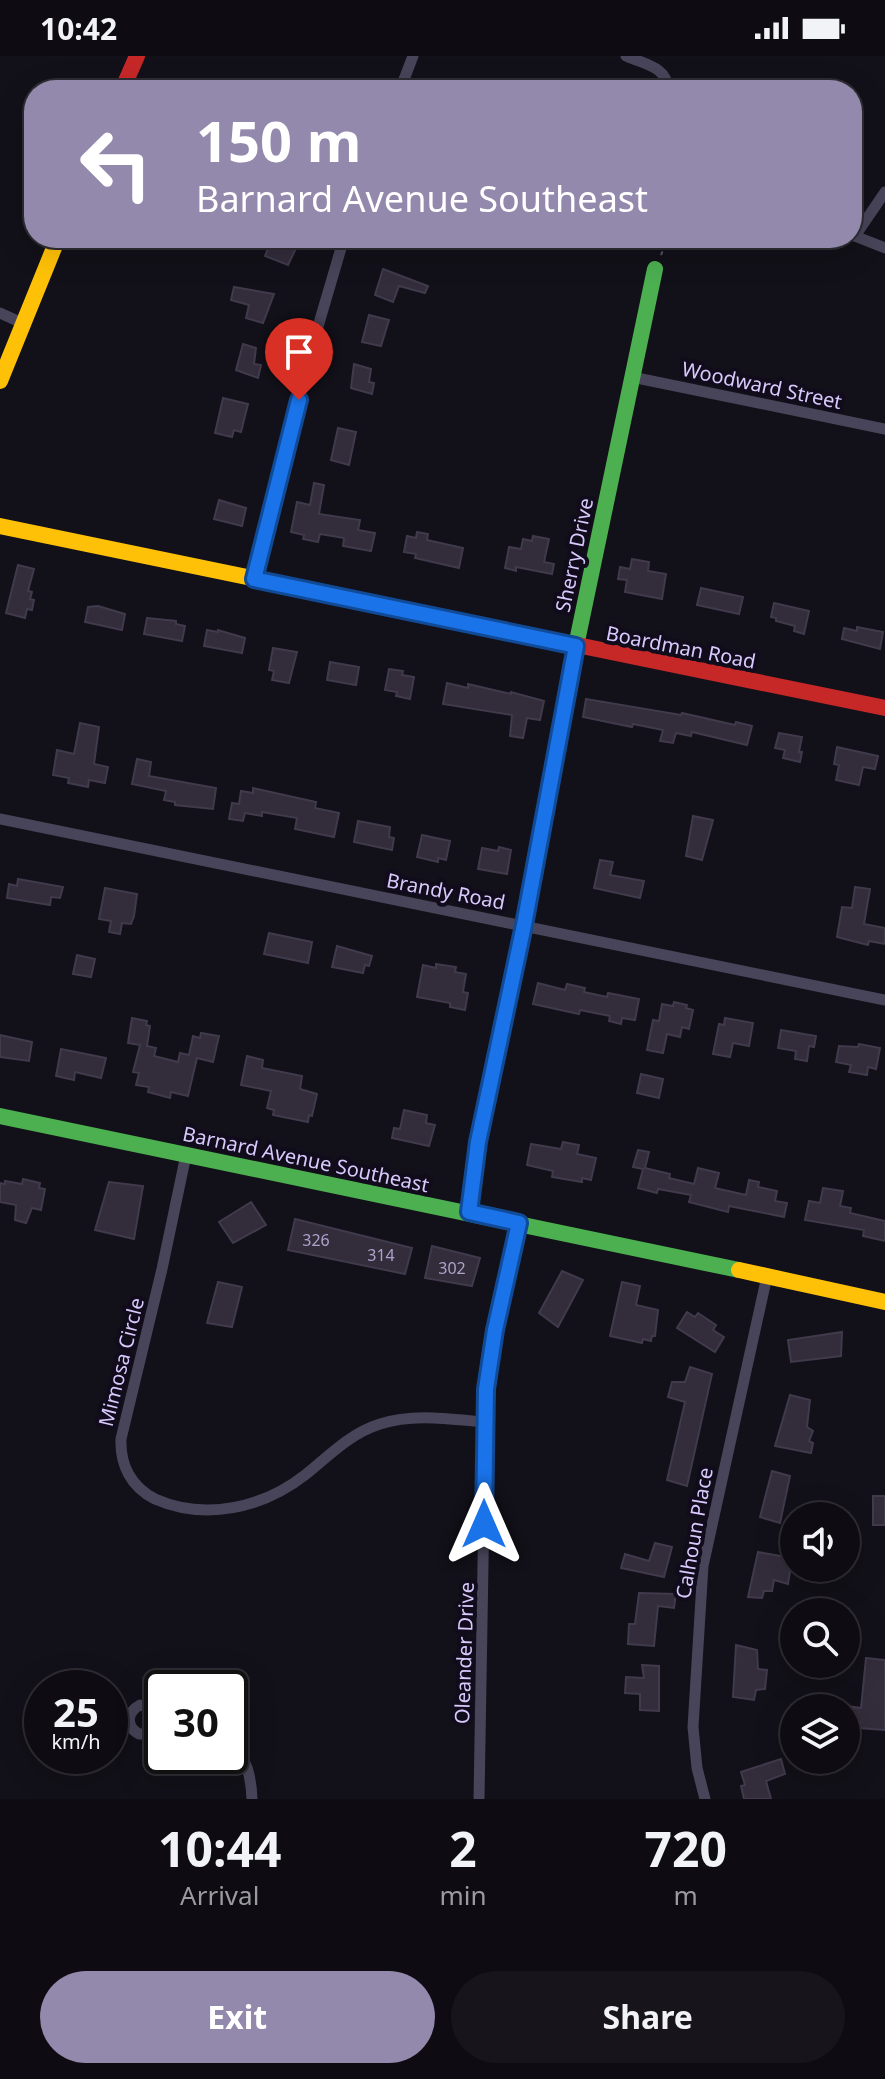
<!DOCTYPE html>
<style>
:root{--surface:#0e0c12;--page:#17151b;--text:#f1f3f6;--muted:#9b9b9f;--line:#2e2c32;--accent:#9389ac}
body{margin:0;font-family:"Noto Sans",sans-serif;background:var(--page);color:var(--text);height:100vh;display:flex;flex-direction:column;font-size:30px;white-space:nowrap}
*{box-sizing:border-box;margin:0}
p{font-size:26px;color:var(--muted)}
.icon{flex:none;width:44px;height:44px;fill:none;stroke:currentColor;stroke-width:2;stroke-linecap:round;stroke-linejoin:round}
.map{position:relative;height:1743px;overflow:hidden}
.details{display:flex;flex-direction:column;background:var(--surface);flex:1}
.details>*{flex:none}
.hud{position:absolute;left:24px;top:24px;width:838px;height:168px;border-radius:32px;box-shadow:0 8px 32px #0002,0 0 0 2px var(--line);background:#9389ac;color:#fff;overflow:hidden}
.buttons{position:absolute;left:780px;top:1446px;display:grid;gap:16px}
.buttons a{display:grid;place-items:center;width:80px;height:80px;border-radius:50%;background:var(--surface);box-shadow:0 8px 32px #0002,0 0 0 2px var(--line);font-size:40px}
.speed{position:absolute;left:24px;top:1614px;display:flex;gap:16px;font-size:40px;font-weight:700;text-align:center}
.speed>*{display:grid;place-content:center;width:104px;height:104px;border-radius:50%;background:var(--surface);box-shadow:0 8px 32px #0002,0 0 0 2px var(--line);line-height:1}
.speed small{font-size:20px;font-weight:400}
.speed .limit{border:4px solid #111;border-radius:12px;background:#fff;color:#111}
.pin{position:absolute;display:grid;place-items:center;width:68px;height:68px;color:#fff;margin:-82px -34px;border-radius:50% 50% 50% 0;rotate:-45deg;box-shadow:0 0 8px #0007}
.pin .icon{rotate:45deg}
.me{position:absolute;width:88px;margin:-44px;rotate:0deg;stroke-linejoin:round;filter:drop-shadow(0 0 6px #0008)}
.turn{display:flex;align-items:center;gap:28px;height:168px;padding:0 40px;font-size:36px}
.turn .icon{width:104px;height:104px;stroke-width:2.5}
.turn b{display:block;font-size:56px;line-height:68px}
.eta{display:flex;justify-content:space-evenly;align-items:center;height:136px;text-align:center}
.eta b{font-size:48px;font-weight:700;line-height:56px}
.button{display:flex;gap:16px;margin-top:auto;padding:16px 40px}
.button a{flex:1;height:92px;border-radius:48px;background:var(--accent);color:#fff;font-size:32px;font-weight:700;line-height:92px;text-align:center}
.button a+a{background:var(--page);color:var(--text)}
.status{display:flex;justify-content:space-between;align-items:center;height:56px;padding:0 40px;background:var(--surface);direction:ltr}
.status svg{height:22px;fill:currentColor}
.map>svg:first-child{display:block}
.building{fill:#322c3b;stroke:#403a4c;stroke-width:2}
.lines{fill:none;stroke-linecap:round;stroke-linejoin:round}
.path{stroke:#4d5764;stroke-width:2;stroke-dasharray:4 6;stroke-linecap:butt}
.street{stroke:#484459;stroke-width:11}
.fast{stroke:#4caf50;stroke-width:16}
.slow{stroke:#ffc107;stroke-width:16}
.jam{stroke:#c62828;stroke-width:16}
.route-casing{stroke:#114b97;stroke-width:20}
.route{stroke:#1a73e8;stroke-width:14}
.labels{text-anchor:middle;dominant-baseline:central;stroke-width:8;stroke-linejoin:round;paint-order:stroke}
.number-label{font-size:16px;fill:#aea2cc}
.street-label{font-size:20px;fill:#d8cafc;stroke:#110c1c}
</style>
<div class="status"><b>10:42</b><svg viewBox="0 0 49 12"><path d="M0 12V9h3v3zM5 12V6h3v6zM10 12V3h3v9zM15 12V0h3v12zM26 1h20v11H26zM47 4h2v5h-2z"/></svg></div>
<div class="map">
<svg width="885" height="1743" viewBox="0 0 885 1743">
<rect width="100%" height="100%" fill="#121018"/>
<g class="building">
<polygon points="272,182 292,182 299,186 288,209 265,200"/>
<polygon points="383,213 428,230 425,237 399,230 393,246 375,239"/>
<polygon points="234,231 274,238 263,267 246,262 249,249 231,244"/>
<polygon points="369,259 389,264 381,290 362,286"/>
<polygon points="243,288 256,292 254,308 261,309 258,322 236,314"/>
<polygon points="354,308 371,313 369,326 374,327 372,338 351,332"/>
<polygon points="223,342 248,348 241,376 234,374 232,381 215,377"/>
<polygon points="338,372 356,376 349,409 331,404"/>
<polygon points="314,427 324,429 319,458 360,464 358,474 375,477 371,495 343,490 344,482 320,478 318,486 303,483 304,479 291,476 297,446 310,449"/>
<polygon points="219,444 246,452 242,470 214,463"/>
<polygon points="417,476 428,478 427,484 463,492 459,512 415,502 416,498 404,496 407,480 416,482"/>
<polygon points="533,480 549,483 544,506 554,508 552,518 516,511 516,515 505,512 509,491 521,493 523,483 532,485"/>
<polygon points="632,503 649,506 648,515 666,518 662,543 625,536 627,524 618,523 620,511 630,513"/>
<polygon points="18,509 34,513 28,535 32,536 30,543 34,544 32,554 27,553 25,562 6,557"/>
<polygon points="701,532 743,541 739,558 697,549"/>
<polygon points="774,547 809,555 804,578 794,575 795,570 776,565 776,562 771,561"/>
<polygon points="98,550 125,558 122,574 85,566 88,551"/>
<polygon points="147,562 176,565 176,568 185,570 182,585 144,578"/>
<polygon points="857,571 883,576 880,593 842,583 844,572 857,575"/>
<polygon points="207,574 218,576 218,574 245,582 242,597 204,590"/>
<polygon points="273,592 297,596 289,627 272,624 274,615 269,614"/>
<polygon points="330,606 359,611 356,629 327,624"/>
<polygon points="389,613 403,615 402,619 414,621 410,643 396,640 397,636 385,634"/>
<polygon points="447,627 468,632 468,628 511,638 511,636 544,645 540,664 527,662 523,682 510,680 512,659 443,648"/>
<polygon points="586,643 681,659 682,657 735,669 736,666 752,670 747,689 692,676 691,680 676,677 673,687 660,685 663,674 633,668 632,671 583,661"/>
<polygon points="80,667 99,671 94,708 108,711 105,727 89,724 88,731 68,727 69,722 53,719 57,694 74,698"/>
<polygon points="779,677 802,681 799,696 802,696 800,706 783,702 785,694 775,692"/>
<polygon points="837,691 878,700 875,713 863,711 859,729 836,724 839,709 834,708"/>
<polygon points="137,703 151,706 149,720 216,732 213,753 175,749 175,746 164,744 166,735 132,728"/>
<polygon points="253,732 316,746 315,752 339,757 334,781 295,773 297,762 262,756 262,760 245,757 243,765 229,763 232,747 239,748 241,735 253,737"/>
<polygon points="693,760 713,764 702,804 686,800"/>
<polygon points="358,765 390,771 389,781 394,782 392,794 354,786"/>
<polygon points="422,779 450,785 446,804 438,802 438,806 417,801"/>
<polygon points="499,791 511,794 507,818 478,813 482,792 498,795"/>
<polygon points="600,804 613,806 610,819 644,825 640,842 594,832"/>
<polygon points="18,823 63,831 60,842 51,841 50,849 7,842 9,828 17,830"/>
<polygon points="855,831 870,833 864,868 885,872 885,888 869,885 868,889 837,881 842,851 852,852"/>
<polygon points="105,832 137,838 134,860 131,868 122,867 120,878 109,876 111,865 99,863"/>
<polygon points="269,877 312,886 308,907 264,898"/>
<polygon points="337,890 372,900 369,910 365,909 363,917 332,911"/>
<polygon points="77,899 95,903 91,921 73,918"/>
<polygon points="436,908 456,911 455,916 466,918 463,936 468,937 465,954 450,951 450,947 417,941 423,909 436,912"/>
<polygon points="538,927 565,934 567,928 585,932 584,936 607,941 608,937 639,943 635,964 622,962 621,968 609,965 610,960 580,954 579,958 533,948"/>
<polygon points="674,946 687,949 686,952 693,954 689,973 682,971 680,981 667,978 663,997 647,994 653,964 659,965 662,948 673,950"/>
<polygon points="132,962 147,965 146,969 150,970 147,990 156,992 154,1000 178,1006 180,997 189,999 193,980 200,982 201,977 219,980 213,1006 197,1002 188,1040 171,1036 170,1042 148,1036 149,1031 136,1029 139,1017 133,1016 140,989 128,987"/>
<polygon points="725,962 753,967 749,990 733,987 730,1001 713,998 719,968 724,969"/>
<polygon points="781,974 816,980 814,991 809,990 807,1005 795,1003 796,995 778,992"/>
<polygon points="0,979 32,986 29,1005 0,1001"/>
<polygon points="859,988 880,992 876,1013 868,1011 867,1019 849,1016 851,1009 836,1006 839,990 858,991"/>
<polygon points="61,993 106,1002 101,1022 75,1016 74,1024 56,1020"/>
<polygon points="247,1000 263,1004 262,1012 302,1020 300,1033 317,1038 312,1060 309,1059 308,1066 273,1059 274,1054 267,1052 271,1035 241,1029"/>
<polygon points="641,1018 663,1023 659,1042 637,1037"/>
<polygon points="404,1054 427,1059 426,1067 435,1069 429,1090 392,1082 394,1072 400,1073"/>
<polygon points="563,1086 579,1089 577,1098 596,1102 591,1124 582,1122 582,1126 552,1121 553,1115 527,1109 531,1088 561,1093"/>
<polygon points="638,1094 649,1096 645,1112 670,1118 669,1122 694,1128 698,1112 719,1117 715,1132 746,1139 749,1124 759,1126 758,1131 777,1135 775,1145 787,1147 784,1161 729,1150 728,1156 689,1146 691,1139 658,1133 657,1137 638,1132 643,1113 633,1111"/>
<polygon points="23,1123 40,1127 39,1132 45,1133 41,1154 32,1152 26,1167 15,1164 16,1149 0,1146 0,1127 5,1128 5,1125 22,1128"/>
<polygon points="109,1126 143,1130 134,1183 95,1174"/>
<polygon points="823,1132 843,1135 840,1150 851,1152 850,1157 885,1165 885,1185 863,1180 864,1174 805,1164 809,1145 820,1147"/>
<polygon points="251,1146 266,1169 233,1187 219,1166"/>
<polygon points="295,1163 412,1192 405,1218 288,1194"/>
<polygon points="432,1190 480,1202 472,1230 425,1222"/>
<polygon points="562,1215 583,1224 558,1271 539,1257"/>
<polygon points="218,1226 242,1231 232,1271 207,1267"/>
<polygon points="622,1226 640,1230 636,1249 658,1254 655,1280 652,1280 651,1285 643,1283 642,1287 610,1280"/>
<polygon points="687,1256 695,1261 698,1257 716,1269 713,1274 724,1281 715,1296 677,1272"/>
<polygon points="842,1276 841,1300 791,1306 788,1284"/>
<polygon points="690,1311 712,1318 687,1430 667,1424 685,1346 668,1341 672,1326 685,1326"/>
<polygon points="790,1339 810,1344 807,1371 813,1375 809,1385 813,1387 811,1397 775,1390"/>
<polygon points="772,1415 790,1420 780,1467 760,1461"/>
<rect x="873" y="1440" width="12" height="29"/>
<polygon points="655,1487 672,1491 664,1521 621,1512 625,1498 649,1505"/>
<polygon points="758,1496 792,1502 788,1528 774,1524 772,1535 764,1535 762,1542 748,1541"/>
<polygon points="639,1537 676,1538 674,1552 658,1550 654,1590 628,1588 629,1568 635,1568"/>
<polygon points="736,1589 757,1594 758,1613 767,1614 765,1633 756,1634 754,1644 733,1641"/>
<polygon points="866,1602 885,1604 885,1674 859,1672 860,1666 846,1664 846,1650 861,1652"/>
<polygon points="642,1609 659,1610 659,1655 640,1654 640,1638 625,1637 626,1621 644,1622"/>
<polygon points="781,1703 785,1718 766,1725 771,1743 744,1743 741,1730 745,1729 741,1716"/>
</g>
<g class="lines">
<polyline class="path" points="661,199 668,182"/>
<g class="street">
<path d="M 626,0 C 644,8 668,11 668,34"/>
<polyline points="400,34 413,0"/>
<polyline points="852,179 885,192"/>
<polyline points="855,180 885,136"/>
<polyline points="0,257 22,267"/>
<polyline points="632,321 885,373"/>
<polyline points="254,523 312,291 344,182"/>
<polyline points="0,763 885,944"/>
<path d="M 186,1099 L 162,1213 L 121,1383 C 120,1409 131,1431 155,1443 C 205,1465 263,1452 305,1419 C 330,1399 349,1378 380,1368 C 413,1357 450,1363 484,1366"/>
<path d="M 162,1654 L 140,1649 C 127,1656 125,1670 139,1678 L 162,1678"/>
<path d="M 230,1686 C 247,1702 251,1720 252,1743"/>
<polyline points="479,1743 486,1333 495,1274 519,1167"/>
<polyline points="705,1743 697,1712 693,1671 703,1510 767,1220"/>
</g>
<g class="fast">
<polyline points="530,838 576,590 655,213"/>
<polyline points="0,1060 739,1214"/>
</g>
<g class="slow">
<polyline points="0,325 58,182"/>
<polyline points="0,470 538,581"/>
<polyline points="469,1156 478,1086 530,838"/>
<polyline points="739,1214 885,1246"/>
</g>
<g class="jam">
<polyline points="122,34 137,0"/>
<polyline points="538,581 885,652"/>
</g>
</g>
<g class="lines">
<defs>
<polyline id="route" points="299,344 254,523 576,590 524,869 478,1086 469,1156 519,1167 495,1274 486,1333 484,1468"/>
</defs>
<use href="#route" class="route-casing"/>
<use href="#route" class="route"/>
</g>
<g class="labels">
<g class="number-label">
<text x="316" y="1184">326</text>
<text x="381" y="1199">314</text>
<text x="452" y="1212">302</text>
</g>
<g class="street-label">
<text transform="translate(762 329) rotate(12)">Woodward Street</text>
<text transform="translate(574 499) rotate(-78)">Sherry Drive</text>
<text transform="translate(681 591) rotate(11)">Boardman Road</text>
<text transform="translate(446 835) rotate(11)">Brandy Road</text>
<text transform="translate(306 1103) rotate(12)">Barnard Avenue Southeast</text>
<text transform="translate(121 1306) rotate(-76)">Mimosa Circle</text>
<text transform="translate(694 1477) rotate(-80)">Calhoun Place</text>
<text transform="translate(464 1597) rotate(-88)">Oleander Drive</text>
</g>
</g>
</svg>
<div class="buttons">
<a><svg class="icon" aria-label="sound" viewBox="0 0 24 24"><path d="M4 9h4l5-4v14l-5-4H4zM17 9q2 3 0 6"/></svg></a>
<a><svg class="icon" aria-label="search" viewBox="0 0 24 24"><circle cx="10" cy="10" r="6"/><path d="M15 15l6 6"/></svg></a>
<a><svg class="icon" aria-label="layers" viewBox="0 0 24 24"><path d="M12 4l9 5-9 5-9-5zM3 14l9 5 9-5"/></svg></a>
</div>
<div class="speed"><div>25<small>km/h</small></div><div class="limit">30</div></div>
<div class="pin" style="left:299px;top:344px;background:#d93025"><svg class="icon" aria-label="arrive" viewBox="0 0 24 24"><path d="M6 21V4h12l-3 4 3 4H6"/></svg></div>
<svg class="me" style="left:484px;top:1468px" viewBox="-20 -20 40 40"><path d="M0-17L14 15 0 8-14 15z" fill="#1a73e8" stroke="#fff" stroke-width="4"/></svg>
<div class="hud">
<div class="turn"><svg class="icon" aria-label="left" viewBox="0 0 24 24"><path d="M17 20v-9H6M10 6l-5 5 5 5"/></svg><div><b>150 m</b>Barnard Avenue Southeast</div></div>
</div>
</div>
<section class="details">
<div class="eta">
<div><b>10:44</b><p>Arrival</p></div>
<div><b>2</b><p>min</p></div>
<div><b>720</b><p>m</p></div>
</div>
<div class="button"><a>Exit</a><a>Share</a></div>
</section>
